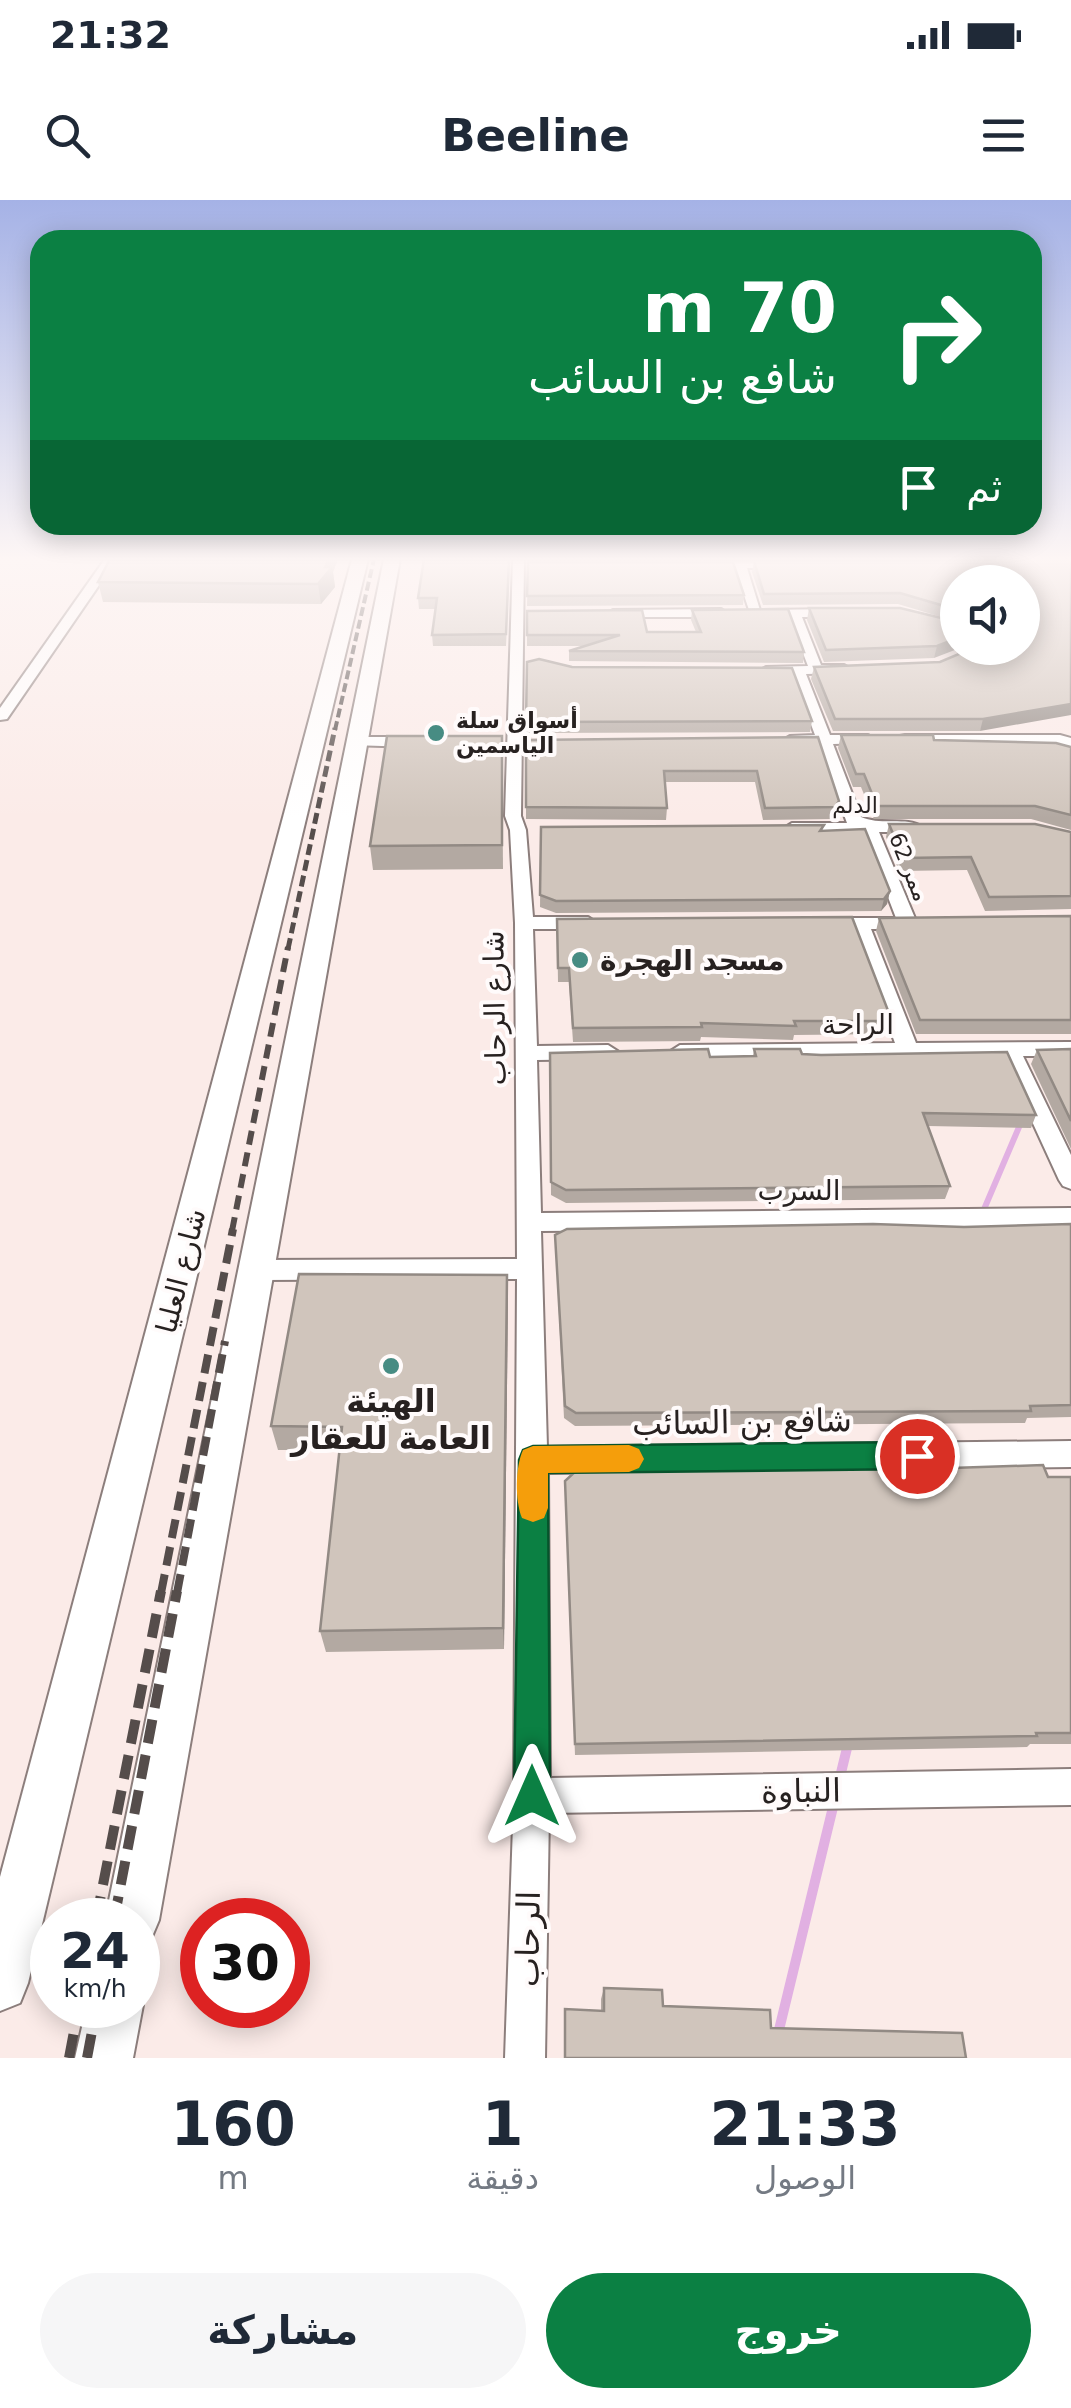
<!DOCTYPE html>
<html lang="ar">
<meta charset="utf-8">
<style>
:root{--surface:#fff;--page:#f6f6f7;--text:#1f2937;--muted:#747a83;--accent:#0b8043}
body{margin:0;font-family:"DejaVu Sans",Cairo,sans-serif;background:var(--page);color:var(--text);direction:rtl;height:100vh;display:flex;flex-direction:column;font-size:38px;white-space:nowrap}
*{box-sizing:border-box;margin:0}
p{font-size:32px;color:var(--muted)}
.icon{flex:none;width:55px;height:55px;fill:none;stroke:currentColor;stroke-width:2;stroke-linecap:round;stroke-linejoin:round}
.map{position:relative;height:1858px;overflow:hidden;direction:ltr}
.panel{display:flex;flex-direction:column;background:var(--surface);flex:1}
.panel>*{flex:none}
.hud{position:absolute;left:30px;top:30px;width:1012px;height:305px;border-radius:30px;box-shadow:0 5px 25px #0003;direction:rtl;background:#0b8043;color:#fff;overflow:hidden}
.controls{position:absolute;left:940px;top:365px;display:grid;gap:20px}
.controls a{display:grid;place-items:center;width:100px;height:100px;border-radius:50%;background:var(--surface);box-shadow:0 5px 25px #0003;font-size:50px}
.speed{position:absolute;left:30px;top:1698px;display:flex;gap:20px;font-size:50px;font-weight:700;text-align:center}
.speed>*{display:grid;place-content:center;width:130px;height:130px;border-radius:50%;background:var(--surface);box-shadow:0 5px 25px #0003;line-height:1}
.speed small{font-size:25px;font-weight:400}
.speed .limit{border:15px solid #d22;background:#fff;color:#111}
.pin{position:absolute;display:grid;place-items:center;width:85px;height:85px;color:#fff;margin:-42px;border:5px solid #fff;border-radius:50%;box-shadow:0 2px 10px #0007}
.me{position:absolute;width:110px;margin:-55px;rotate:0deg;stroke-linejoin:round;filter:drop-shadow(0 0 8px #0008)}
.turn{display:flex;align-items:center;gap:35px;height:210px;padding:0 40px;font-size:45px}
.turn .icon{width:130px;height:130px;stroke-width:2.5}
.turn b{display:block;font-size:70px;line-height:85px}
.then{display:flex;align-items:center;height:95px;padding:0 40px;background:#0003;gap:20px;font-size:38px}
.eta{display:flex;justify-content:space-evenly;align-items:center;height:170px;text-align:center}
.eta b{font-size:60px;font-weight:700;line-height:70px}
.button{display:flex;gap:20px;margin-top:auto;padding:20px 40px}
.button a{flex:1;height:115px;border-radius:60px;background:var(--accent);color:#fff;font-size:40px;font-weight:700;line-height:115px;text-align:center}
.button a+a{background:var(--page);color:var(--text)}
.status{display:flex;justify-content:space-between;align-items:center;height:70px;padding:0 50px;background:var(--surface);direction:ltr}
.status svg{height:28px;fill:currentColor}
header{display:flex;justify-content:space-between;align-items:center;height:130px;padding:0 40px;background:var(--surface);font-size:45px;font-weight:700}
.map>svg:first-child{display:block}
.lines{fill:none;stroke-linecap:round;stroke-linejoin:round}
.stream-far2{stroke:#e1b0e2;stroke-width:6}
.stream-far1{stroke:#e1b0e2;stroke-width:8}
.stream{stroke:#e1b0e2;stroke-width:10}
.minor-casing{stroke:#8c7e7c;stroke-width:4}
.secondary-casing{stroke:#8c7e7c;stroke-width:4}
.minor{fill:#fff;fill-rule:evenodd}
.secondary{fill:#fff;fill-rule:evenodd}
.rail-far4{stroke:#554d4b;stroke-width:4;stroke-dasharray:9 4;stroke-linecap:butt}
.rail-far3{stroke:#554d4b;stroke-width:5;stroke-dasharray:11 5;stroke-linecap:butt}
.rail-far2{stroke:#554d4b;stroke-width:6;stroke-dasharray:14 8;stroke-linecap:butt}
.rail-far1{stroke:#554d4b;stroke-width:8;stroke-dasharray:19 9;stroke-linecap:butt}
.rail{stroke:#554d4b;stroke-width:10;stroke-dasharray:24 12;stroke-linecap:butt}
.wall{fill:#b3a9a2}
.shaded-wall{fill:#928a84}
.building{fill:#d0c5bc;stroke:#928a84;stroke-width:2.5}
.route{fill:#0b8043;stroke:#07532c;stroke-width:2.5}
.slow{fill:#f59e0b}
.poi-dot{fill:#478c83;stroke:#fffbfb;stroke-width:4}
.labels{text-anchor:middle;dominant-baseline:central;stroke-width:8;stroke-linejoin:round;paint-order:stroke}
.far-poi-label{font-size:22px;font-weight:bold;fill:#272120;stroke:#fffbfb;text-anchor:start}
.far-street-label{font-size:22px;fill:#272120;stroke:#fffbfb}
.poi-label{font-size:28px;font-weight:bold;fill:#272120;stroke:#fffbfb;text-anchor:start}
.street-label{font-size:28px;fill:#272120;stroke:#fffbfb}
.near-poi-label{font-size:32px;font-weight:bold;fill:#272120;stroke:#fffbfb}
.near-street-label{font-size:32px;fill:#272120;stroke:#fffbfb}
</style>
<div class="status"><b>21:32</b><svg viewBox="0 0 49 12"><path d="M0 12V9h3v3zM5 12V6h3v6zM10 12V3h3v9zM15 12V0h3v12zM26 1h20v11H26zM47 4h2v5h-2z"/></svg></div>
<header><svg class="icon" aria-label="menu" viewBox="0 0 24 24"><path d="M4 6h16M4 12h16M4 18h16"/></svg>Beeline<svg class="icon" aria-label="search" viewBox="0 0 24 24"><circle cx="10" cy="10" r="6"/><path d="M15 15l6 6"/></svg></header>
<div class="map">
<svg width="1071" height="1858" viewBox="0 0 1071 1858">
<rect width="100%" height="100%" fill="#fbebe8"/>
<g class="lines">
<polyline class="stream-far2" points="982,1014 1022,920"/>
<polyline class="stream-far1" points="919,1250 927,1219"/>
<g class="stream">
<polyline points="839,1581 848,1544"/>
<polyline points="778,1834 834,1603"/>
</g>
<defs>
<g id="minor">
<polygon points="105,359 117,359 7,519 0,520 0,508"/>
<polygon points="513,359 524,359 521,616 526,630 533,717 588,717 597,723 588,729 533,729 537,846 608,845 619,852 608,859 537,860 541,1013 1071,1008 1071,1026 541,1031 547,1247 1071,1241 1071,1267 548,1273 550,1578 1071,1569 1071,1605 549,1613 545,1858 505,1858 514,1596 517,1079 259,1080 250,1077 246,1070 250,1063 259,1060 517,1059 515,723 510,630 505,616"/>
<path d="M 707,362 L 784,363 L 780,368 L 747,368 L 760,410 L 836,409 L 842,413 L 836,417 L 802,417 L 821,465 L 844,465 L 851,469 L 844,473 L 806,474 L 830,535 L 868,535 L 875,539 L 868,543 L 833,544 L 861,617 C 881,626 906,616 923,627 L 915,632 L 879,632 L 917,723 L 908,729 L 871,729 L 916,843 L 1071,842 L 1071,856 L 1023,856 L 1071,955 L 1071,989 L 1063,986 L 1059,980 L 1002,856 L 680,859 L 669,852 L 680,845 L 895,843 L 853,729 L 825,730 L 816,724 L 825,718 L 896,718 L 863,632 L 792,633 L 784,628 L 792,623 L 847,623 L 818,544 L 790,544 L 783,540 L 790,536 L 815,535 L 792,474 L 766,475 L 759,471 L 766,467 L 808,466 L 789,417 L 751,416 L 735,368 L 703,367 Z"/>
<polygon points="613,410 721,409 727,413 721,417 609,417 607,414"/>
<polygon points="905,535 1060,535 1071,538 1071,548 1058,543 900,542 900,536"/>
<polygon points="356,537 413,537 421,542 413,547 351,545 351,539"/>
</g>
<g id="secondary">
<polygon points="352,359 368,359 28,1783 20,1803 0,1811 0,1677"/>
<polygon points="384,359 400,359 159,1720 151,1739 138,1745 138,1720 105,1720"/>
<polygon points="138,1791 143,1805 133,1858 75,1858 87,1805 138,1805"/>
</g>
</defs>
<use href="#minor" class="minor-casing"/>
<use href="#secondary" class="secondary-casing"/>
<use href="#minor" class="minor"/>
<use href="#secondary" class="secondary"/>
<polyline class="rail-far4" points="335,530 374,359"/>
<polyline class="rail-far3" points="288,749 335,528"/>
<polyline class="rail-far2" points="232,1031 288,747"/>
<g class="rail-far1">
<polyline points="161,1393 233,1029"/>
<polyline points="177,1393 225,1141"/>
</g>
<g class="rail">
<polyline points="96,1720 161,1391"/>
<polyline points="114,1720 177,1391"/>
<polyline points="69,1858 79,1805"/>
<polyline points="87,1858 97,1805"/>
</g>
</g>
<g class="wall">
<polygon points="125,359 338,359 333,372 335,387 321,404 103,402 98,382"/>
<polygon points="424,359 510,359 506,446 433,446 432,435 435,409 419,409 418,398"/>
<polygon points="901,359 1071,359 980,531 833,531 811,479 814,467 940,462 1022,448 958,382 958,422 898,404 763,405 752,372 754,361 977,359"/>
<polygon points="528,362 744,395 743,405 527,406"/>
<polygon points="809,408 958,422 934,458 824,462 807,420"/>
<polygon points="692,410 804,452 803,463 569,461 569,451 584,446 527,446 527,411 647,432 696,432 691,420"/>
<polygon points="527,462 812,521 810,532 526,533"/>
<polygon points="841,535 1071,547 1071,630 1031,619 874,619 861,587 853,587 838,548"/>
<polygon points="502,536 503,669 373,670 370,646"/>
<polygon points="818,537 836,613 832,619 763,620 755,582 665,582 667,608 666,620 526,619 526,540"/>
<polygon points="889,624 1071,632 1071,709 985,711 967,670 899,671 886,637"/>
<polygon points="541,627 822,630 890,691 887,704 881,711 556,713 540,707"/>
<polygon points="1071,716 1071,834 916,834 876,731 879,718"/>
<polygon points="557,719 892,821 888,834 794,835 793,840 701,837 700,841 573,842 569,782 558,782"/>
<polygon points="754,849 802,854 1036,915 1031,928 928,926 950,986 945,999 566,1003 551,995 550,853 710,857 753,856"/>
<polygon points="1071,849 1071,949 1031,864 1037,850"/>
<polygon points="1071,1024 1071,1217 1027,1218 1025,1223 575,1226 564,1218 555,1035 964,1027"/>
<polygon points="507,1075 504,1449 326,1452 320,1431 339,1250 278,1250 271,1226"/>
<polygon points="1048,1277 1071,1277 1071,1544 1030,1544 1027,1547 575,1555 565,1281"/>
<polygon points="604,1788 663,1806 771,1828 966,1858 564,1858 565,1809 601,1811 601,1799"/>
</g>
<g class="shaded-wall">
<polygon points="329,359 338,359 333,372 335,387 321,404 318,384"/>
<polygon points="958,438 958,448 960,448 934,458 937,446"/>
<polygon points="1071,504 1071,515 980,531 983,519"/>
<polygon points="890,691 887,704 881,711 884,699"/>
<polygon points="507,1075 508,1100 504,1449 503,1428"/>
</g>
<g class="building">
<polygon points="110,359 329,359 325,367 332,367 318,384 98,382"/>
<polygon points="424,359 509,359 506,434 432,435 437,398 418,398"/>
<polygon points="978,359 1071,359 1071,504 983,519 835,519 814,467 940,462 973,448 1022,448 1022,382 958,382 958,410 900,393 764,394 754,361 977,360"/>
<polygon points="528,362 733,362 744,395 527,396"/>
<polygon points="809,408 900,408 958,422 958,438 937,446 826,450"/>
<polygon points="788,409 804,452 569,451 620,435 527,435 527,411 642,410 647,432 701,432 692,410"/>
<polygon points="539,459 572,467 792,468 812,521 526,522 527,462"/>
<polygon points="841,535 933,535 934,540 1056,543 1071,547 1071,615 1035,606 877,606 864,574 856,574"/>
<polygon points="387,536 502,536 502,645 370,646"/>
<polygon points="818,537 839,601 835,607 765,608 757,571 664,571 667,608 526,607 526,540"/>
<polygon points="889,624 1035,624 1071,632 1071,696 989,697 971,657 903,658"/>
<polygon points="824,625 820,631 865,629 890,691 884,699 556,701 540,695 541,627"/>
<polygon points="1071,716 1071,820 920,820 879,718"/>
<polygon points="852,717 892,821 794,821 796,826 701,823 702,827 573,828 569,768 558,768 557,719"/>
<polygon points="708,849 710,857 756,856 754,849 800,849 802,854 821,855 1007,852 1036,915 923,913 950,986 566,990 551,982 550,853"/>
<polygon points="1071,849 1071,921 1037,850"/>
<polygon points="873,1024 964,1027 1071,1024 1071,1205 1030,1206 1031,1211 576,1213 565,1206 555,1035 567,1029"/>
<polygon points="299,1074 507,1075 503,1428 320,1431 342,1227 271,1226"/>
<polygon points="1043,1265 1048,1277 1071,1277 1071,1533 1036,1533 1037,1536 575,1544 565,1281 578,1269 793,1266 892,1270"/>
<polygon points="604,1788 662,1790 663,1806 770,1810 771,1828 962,1833 966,1858 565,1858 565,1809 604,1811"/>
</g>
<linearGradient id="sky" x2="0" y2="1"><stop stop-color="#a5b2e6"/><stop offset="0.58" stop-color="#fdf6f5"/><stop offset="1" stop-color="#fdf6f5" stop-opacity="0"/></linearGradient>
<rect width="1071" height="619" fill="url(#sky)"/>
<polygon class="route" points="917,1242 928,1246 932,1256 928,1265 917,1269 548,1273 550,1596 544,1608 532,1614 519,1608 514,1596 519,1260 523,1250 533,1246"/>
<path class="slow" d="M 629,1245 L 639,1249 L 644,1259 L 639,1268 L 629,1272 L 548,1273 L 548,1308 L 544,1318 L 533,1322 L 522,1318 C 515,1300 515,1268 523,1250 L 533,1246 Z"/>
<g class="poi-dot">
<circle cx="436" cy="533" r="10"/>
<circle cx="580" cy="760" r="10"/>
<circle cx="391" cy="1166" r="10"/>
</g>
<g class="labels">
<g class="far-poi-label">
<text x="456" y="520">أسواق سلة<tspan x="456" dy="25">الياسمين</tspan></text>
</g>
<g class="far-street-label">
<text x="855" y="605">الدلم</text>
<text transform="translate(909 667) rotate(68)">ممر 62</text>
</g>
<g class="poi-label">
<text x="600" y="760">مسجد الهجرة</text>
</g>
<g class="street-label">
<text transform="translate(495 808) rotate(-91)">شارع الرحاب</text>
<text x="858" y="824">الراحة</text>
<text x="799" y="990">السرب</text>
<text transform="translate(181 1071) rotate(-76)">شارع العليا</text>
</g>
<g class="near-poi-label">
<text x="391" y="1201">الهيئة<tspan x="391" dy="37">العامة للعقار</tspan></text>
</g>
<g class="near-street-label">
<text transform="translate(742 1222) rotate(-1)">شافع بن السائب</text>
<text transform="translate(801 1591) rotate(-1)">النباوة</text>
<text transform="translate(528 1739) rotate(-89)">الرحاب</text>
</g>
</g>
</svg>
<div class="controls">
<a><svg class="icon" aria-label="sound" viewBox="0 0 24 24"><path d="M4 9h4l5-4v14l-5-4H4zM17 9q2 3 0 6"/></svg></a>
</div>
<div class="speed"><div>24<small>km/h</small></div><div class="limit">30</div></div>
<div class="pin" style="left:917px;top:1256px;background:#d93025"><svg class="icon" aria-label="arrive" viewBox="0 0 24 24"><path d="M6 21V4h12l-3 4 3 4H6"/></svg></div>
<svg class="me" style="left:532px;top:1596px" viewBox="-20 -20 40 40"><path d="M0-17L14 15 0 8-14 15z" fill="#0b8043" stroke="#fff" stroke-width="4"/></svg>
<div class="hud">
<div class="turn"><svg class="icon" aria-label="right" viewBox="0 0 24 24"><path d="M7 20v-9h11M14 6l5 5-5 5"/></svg><div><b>70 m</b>شافع بن السائب</div></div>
<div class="then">ثم<svg class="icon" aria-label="arrive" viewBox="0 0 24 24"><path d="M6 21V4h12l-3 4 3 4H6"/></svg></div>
</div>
</div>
<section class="panel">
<div class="eta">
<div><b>21:33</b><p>الوصول</p></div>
<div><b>1</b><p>دقيقة</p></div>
<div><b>160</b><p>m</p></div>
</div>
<div class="button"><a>خروج</a><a>مشاركة</a></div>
</section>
